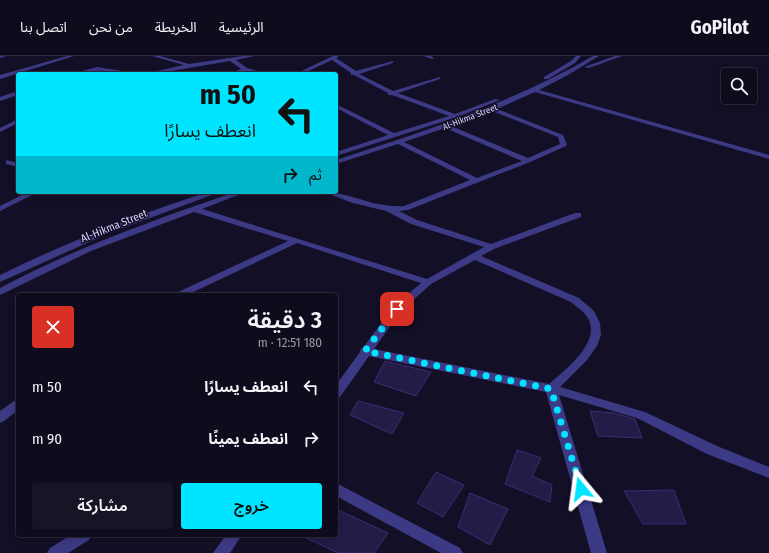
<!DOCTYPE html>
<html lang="ar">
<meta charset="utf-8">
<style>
:root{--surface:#0e0b1c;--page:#171425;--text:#f1f3f6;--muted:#9b9ba3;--line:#2e2b3b;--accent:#00e5ff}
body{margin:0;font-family:"Fira Sans Condensed","Noto Sans Arabic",sans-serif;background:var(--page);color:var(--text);direction:rtl;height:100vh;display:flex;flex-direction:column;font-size:15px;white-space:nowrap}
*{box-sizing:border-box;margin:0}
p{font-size:13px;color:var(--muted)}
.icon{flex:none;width:22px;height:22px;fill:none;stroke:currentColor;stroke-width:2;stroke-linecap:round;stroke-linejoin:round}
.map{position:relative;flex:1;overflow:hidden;direction:ltr}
.panel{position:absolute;left:16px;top:237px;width:322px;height:244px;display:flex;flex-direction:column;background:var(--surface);border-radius:4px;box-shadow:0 2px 10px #0003,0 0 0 1px var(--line);direction:rtl}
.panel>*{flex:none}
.banner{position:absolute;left:16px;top:16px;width:322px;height:122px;border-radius:4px;box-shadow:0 2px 10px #0003,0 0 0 1px var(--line);direction:rtl;background:#00e5ff;color:#111;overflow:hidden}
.buttons{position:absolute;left:721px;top:12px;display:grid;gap:8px}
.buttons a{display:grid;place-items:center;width:36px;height:36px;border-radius:4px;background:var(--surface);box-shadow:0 2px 10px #0003,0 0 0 1px var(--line);font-size:20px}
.pin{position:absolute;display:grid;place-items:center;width:34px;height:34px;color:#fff;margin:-17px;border-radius:8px;box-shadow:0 2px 6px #0006}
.me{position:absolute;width:44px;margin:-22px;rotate:344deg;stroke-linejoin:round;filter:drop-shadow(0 0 3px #0008)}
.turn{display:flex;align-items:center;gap:14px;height:84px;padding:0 16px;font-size:18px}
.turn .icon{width:52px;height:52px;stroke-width:2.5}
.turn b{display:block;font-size:28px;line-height:34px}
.then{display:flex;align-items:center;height:38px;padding:0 16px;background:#0003;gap:8px;font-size:15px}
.round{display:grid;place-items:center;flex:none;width:42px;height:42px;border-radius:4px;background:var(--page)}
.headline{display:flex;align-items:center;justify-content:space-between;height:68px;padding:0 16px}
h1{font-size:24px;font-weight:600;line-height:30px}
.action{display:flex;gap:8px;margin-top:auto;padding:8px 16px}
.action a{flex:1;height:46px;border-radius:4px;background:var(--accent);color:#111;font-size:16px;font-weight:600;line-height:46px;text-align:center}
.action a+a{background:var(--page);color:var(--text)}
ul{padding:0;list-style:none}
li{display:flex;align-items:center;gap:12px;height:52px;padding:0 16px}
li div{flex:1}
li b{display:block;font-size:15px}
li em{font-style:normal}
header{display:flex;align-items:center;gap:24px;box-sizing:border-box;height:56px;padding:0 20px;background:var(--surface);border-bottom:1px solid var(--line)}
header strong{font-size:19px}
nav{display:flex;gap:22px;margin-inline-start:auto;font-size:14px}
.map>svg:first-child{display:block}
.building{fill:#241b47;stroke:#3b2d73}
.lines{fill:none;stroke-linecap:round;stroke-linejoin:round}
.minor{fill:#3d3a85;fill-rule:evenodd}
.route{stroke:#00e5ff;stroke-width:7;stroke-dasharray:0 12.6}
.labels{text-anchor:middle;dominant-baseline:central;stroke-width:3;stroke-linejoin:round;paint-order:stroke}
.far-street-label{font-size:9px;fill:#d9d4ff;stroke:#130f26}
.street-label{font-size:11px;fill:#d9d4ff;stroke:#130f26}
</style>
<header>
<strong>GoPilot</strong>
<nav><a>الرئيسية</a><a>الخريطة</a><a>من نحن</a><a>اتصل بنا</a></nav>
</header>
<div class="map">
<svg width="769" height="497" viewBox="0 0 769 497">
<rect width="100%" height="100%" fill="#130f26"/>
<g class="building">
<polygon points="385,305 431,316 416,340 374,326"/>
<polygon points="358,345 404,357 392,378 350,359"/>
<polygon points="590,355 614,357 635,363 642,382 598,380"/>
<polygon points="517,394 541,402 532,420 552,429 550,446 505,428"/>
<polygon points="436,416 464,429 443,461 417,447"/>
<polygon points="674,434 686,468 643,468 624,435"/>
<polygon points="470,437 508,453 490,489 458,471"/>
<polygon points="336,453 388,477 374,497 338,497 300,479 336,479"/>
</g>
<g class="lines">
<g class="minor">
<polygon points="0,0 7,0 0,2"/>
<polygon points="67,0 74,0 0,23 0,19"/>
<path d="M 152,0 L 160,0 L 189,8 L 243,0 L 255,0 L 236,4 L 247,12 L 269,18 C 261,18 254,15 246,15 C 240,15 234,18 227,18 L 241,13 L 230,5 L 154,18 L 143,18 L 184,9 Z"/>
<polygon points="333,0 339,0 336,2 356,15 393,5 393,7 359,18 393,35 440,21 440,23 398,37 455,58 495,43 500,44 457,61 336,100 336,96 388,79 336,52 336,48 394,77 449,60 392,39 388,39 388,37 354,19 351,19 351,17 332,4 302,18 295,18"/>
<polygon points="424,0 431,0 434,2 432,3"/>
<polygon points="576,0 581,0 575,7 548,23 544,23 544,21 571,5"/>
<path d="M 593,0 L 599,0 L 568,19 L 539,34 L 769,99 L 769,103 L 535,36 L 497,53 L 563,79 L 567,89 L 566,90 L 530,106 L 408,154 L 399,155 L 417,164 L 491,188 L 575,157 L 581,157 L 581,161 L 494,193 L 481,200 L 579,242 L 594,255 L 600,267 L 601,279 L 597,290 L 587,304 L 560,331 L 645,356 L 717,390 L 769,411 L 769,422 L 707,398 L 637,362 L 559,339 L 607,497 L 591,497 L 546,336 L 369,300 L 340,341 L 336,342 L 336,329 L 360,296 L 361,292 L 363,292 L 393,251 L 421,227 L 297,187 L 187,239 L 174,239 L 176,237 L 288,185 L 194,156 L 91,195 L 0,239 L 0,232 C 75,192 154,164 235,136 L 246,136 L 202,153 L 427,223 L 484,191 L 411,168 L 386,155 L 353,147 L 323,136 C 351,136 372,152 404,150 L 470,124 L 398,88 L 336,108 L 336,104 C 425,75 512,47 593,0 ZM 492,55 L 558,81 L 560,88 L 528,102 L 451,70 ZM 445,72 L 522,105 L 477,122 L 404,86 ZM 475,204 L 571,246 C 578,252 587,257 590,267 C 597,290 564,315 549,328 L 374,293 L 401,255 L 431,228 Z"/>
<polygon points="615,0 622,0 589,12 584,11"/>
<path d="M 97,11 L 129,16 L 132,18 C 120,18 108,14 97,15 C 88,15 80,18 71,18 Z"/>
<polygon points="18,35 18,39 0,45 0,41"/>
<polygon points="18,63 18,67 0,76 0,72"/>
<polygon points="6,104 18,107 18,111 6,108"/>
<polygon points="28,136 38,136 0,155 0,150"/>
<path d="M 208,136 L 220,136 L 109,177 L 0,226 L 0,219 C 67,186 137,159 208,136 Z"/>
<polygon points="18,344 18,354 4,365 0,367 0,355 14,345"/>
<polygon points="336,427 460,492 463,497 441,497 336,440"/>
<polygon points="71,479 91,479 89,484 68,497 47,497 50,492"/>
<polygon points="226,479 242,479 230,497 213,497"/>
</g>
</g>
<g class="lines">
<polyline class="route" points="397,253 365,295 551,333 581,433"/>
</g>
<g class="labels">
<g class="far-street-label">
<text transform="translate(470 61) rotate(-21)">Al-Hikma Street</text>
</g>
<g class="street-label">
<text transform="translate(114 170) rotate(-22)">Al-Hikma Street</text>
</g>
</g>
</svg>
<div class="buttons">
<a><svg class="icon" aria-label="search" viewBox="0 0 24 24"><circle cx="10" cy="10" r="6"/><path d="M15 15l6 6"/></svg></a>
</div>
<div class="pin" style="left:397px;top:253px;background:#d93025"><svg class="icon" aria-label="arrive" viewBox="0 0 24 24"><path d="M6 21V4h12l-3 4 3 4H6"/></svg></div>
<svg class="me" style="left:581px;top:433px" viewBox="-20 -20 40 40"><path d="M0-17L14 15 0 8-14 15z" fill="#00e5ff" stroke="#fff" stroke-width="4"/></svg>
<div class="banner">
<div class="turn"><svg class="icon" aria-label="left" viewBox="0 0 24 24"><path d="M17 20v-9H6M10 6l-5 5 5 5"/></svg><div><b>50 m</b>انعطف يسارًا</div></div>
<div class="then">ثم<svg class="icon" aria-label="right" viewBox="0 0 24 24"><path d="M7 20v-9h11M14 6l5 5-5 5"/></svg></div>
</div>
<section class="panel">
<div class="headline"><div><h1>3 دقيقة</h1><p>180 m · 12:51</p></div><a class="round" style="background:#d93025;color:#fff"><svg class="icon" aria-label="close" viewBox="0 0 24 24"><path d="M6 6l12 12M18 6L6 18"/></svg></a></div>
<ul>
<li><svg class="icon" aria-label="left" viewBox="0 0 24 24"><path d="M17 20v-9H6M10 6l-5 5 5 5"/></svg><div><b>انعطف يسارًا</b></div><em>50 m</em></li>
<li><svg class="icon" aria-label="right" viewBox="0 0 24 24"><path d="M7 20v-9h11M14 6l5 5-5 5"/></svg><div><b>انعطف يمينًا</b></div><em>90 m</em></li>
</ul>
<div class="action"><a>خروج</a><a>مشاركة</a></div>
</section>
</div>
